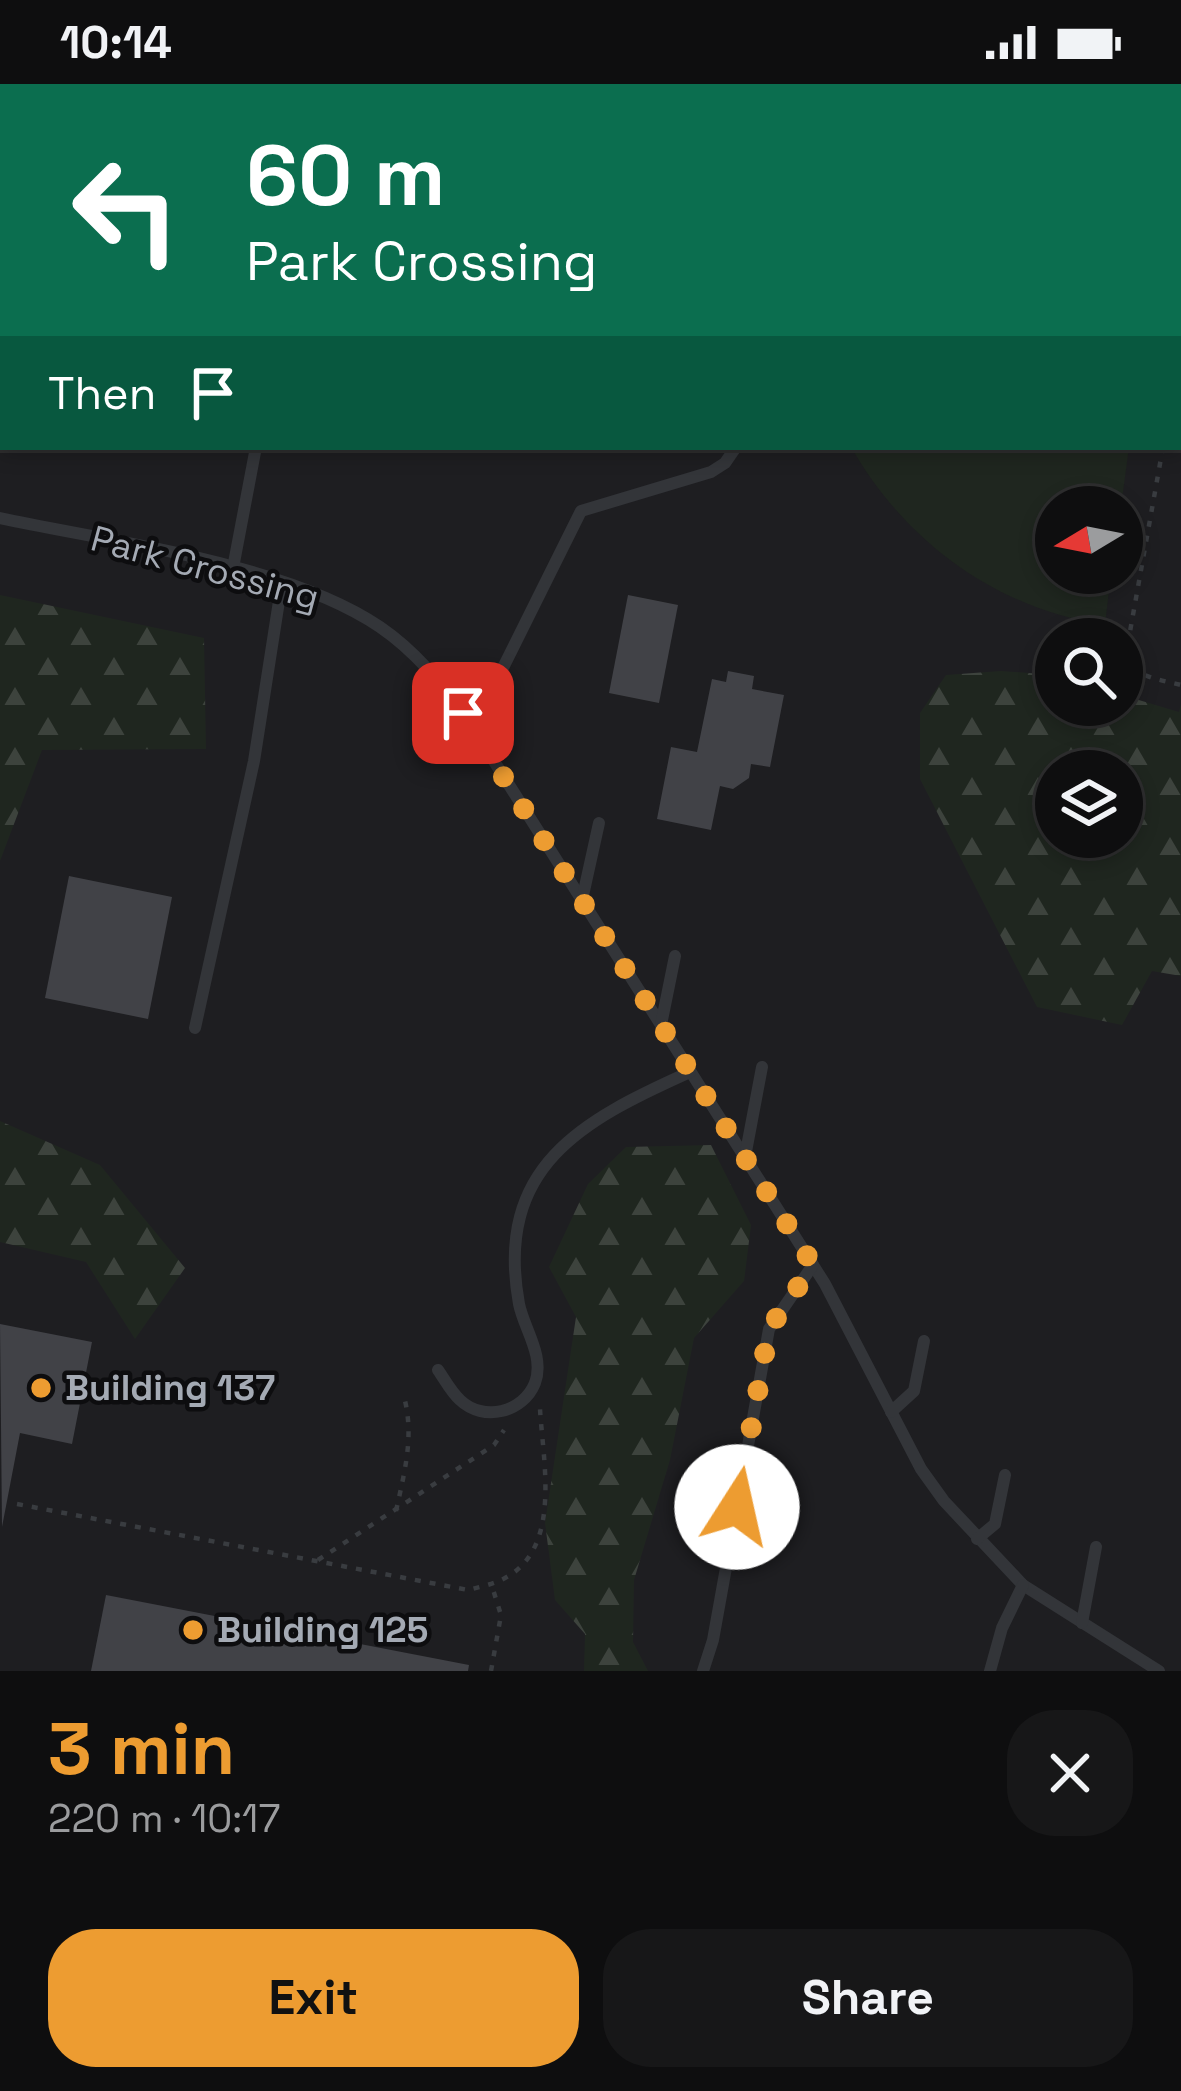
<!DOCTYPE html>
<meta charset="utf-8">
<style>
:root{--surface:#0e0e0f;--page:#171718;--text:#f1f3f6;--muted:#9b9c9e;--line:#2e2e2f;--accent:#ed9c31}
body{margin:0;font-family:"Space Grotesk",sans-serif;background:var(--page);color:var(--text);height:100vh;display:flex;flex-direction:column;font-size:45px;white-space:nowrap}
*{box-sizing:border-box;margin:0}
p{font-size:39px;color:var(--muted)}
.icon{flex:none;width:66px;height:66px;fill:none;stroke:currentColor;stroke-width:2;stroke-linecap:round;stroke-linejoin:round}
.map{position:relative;height:1587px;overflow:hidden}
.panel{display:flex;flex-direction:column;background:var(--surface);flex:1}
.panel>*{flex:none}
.hud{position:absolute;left:0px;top:0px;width:1182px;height:366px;box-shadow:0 6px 18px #0003,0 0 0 3px var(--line);background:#0b6e4f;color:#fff;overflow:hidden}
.needle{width:78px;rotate:260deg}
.fabs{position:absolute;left:1035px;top:402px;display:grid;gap:24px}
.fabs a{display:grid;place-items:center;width:108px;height:108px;border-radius:50%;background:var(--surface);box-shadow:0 6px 18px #0003,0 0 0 3px var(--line);font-size:60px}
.pin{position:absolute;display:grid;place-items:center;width:102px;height:102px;color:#fff;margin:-51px;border-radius:24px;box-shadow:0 6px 18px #0006}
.me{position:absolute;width:132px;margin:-66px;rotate:10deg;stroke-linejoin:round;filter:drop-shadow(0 0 9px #0008)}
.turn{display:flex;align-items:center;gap:42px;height:252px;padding:0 48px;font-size:54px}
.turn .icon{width:156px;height:156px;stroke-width:2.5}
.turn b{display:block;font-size:84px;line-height:102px}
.then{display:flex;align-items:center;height:114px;padding:0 48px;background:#0003;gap:24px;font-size:45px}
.round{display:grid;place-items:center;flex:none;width:126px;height:126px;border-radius:48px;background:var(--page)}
.headline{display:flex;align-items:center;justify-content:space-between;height:204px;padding:0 48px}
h1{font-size:72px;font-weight:600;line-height:90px;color:var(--accent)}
.cta{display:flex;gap:24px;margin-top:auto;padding:24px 48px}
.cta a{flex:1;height:138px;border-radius:48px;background:var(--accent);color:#111;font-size:48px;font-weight:600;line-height:138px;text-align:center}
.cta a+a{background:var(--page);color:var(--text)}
.status{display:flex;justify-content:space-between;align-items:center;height:84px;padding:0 60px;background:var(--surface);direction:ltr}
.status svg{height:33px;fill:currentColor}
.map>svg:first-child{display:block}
.built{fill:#1e1e21;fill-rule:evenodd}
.green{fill:#1f261f}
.forest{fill:url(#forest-firs);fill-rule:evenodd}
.building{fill:#414247}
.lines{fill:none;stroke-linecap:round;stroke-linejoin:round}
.path{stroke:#393c40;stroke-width:4.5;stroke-dasharray:6 9;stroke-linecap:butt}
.service{stroke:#333539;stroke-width:12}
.route{stroke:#ed9c31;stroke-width:21;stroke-dasharray:0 37.8}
.poi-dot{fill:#ed9c31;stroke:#0d0d0f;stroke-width:4.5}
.labels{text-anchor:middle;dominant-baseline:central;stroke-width:9;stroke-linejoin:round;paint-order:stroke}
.street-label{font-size:36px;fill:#a4aab4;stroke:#0d0d0f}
.poi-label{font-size:36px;font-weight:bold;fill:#a4aab4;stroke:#0d0d0f;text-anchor:start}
</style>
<div class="status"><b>10:14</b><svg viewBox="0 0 49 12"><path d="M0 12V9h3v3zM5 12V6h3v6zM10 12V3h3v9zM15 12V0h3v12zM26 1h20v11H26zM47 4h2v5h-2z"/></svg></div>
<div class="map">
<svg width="1181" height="1587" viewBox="0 0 1181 1587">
<defs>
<pattern id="forest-firs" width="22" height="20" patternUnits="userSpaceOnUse" patternTransform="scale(3)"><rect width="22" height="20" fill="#1f261f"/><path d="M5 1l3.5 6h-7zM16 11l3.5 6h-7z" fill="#3d433d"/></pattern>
</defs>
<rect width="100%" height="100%" fill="#121214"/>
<path class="built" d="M 0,0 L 1181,0 L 1181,1587 L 0,1587 ZM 3,3 L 1179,3 L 1179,363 L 3,363 ZM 1056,423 L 1122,423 L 1122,489 L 1056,489 ZM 1056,555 L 1122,555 L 1122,621 L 1056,621 ZM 1056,687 L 1122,687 L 1122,753 L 1056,753 Z"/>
<path class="green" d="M 851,363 L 1129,363 L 1121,423 L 1056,423 L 1056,489 L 1111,489 L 1105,541 C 996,524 906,459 851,363 Z"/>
<g class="forest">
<polygon points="0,511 204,554 206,665 42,666 0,777"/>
<path d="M 1001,587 L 1056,591 L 1056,621 L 1122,621 L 1122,611 L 1179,628 L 1181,620 L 1181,892 L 1152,887 L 1122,941 L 1037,923 L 920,695 L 920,629 L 946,591 ZM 1056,687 L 1122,687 L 1122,753 L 1056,753 Z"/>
<polygon points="0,1037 100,1081 185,1184 135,1255 86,1178 0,1158"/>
<polygon points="711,1061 751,1141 744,1197 694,1254 670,1376 634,1496 633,1558 648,1587 584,1587 585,1550 555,1516 545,1439 576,1233 549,1183 588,1100 626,1063"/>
</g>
<g class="building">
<polygon points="628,511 678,521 659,619 609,609"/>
<polygon points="728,587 754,592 752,605 784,611 770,683 751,680 749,694 733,705 720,702 711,746 657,735 671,663 697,668 712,595 726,598"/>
<polygon points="69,792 172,813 148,935 45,914"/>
<polygon points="0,1240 92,1258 72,1360 20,1349 2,1443"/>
<polygon points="106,1511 469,1581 468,1587 91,1587"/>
</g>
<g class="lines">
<g class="path">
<polyline points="1026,0 1029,3"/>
<polyline points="826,3 826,0"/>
<polyline points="1179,185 1181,188"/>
<polyline points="1179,292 1181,284"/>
<path d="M 1163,363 L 1126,570 C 1133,594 1159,595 1181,601"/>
<path d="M 17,1420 L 468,1506 C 480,1503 494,1500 505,1494 C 562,1464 543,1378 540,1325"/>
<path d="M 396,1427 C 405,1386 415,1350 403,1309"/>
<polyline points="318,1476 494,1361 504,1346"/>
<polyline points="491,1587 501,1531 491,1499"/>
</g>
<g class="service">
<polyline points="205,0 220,3"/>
<polyline points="325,3 326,0"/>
<path d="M 0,434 C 112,458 286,479 380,543 C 418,569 448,606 473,644 L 825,1200 L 921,1385 L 944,1417 L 1023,1501 L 1159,1587"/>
<polyline points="233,484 256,363"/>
<polyline points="473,644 581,427 711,388 725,379 736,363"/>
<polyline points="582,816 599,739"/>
<polyline points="661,941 675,872"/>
<polyline points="195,944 254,677 282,498"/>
<polyline points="745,1073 762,983"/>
<path d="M 438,1286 C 445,1296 451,1308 460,1316 C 483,1338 523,1329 535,1299 C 545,1272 524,1245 519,1220 C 494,1082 583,1036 690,988"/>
<polyline points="891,1328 914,1307 924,1257"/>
<polyline points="977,1455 995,1440 1005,1391"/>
<polyline points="1082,1539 1096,1463"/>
<polyline points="703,1587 713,1556 769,1245 813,1181"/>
<polyline points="990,1587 1002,1544 1023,1501"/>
</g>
</g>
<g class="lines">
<polyline class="route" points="463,629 813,1181 769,1245 737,1423"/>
</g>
<g class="poi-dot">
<circle cx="41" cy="1304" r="12"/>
<circle cx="193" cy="1546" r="12"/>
</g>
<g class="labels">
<g class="street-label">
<text transform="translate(205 484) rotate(15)">Park Crossing</text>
</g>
<g class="poi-label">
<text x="65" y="1304">Building 137</text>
<text x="217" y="1546">Building 125</text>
</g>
</g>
</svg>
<div class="fabs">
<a><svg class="needle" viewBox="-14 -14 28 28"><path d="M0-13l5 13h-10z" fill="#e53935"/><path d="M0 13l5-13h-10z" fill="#9b9c9e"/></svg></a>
<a><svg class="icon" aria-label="search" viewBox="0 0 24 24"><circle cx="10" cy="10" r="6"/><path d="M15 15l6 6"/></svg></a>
<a><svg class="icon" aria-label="layers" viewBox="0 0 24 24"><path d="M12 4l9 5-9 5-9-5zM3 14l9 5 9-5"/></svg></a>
</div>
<div class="pin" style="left:463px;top:629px;background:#d93025"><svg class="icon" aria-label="arrive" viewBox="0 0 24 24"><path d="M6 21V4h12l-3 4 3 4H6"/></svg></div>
<svg class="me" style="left:737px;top:1423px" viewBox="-20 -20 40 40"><circle r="19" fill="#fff"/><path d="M0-13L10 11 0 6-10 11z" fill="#ed9c31"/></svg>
<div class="hud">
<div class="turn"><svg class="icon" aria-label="left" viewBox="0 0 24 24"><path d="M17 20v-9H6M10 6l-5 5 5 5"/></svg><div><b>60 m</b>Park Crossing</div></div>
<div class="then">Then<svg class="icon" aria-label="arrive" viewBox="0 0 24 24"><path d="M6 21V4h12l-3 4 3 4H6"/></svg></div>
</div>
</div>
<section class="panel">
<div class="headline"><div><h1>3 min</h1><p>220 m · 10:17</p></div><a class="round"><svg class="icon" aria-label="close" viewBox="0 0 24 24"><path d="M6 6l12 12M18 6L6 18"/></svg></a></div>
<div class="cta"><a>Exit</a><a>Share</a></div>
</section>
